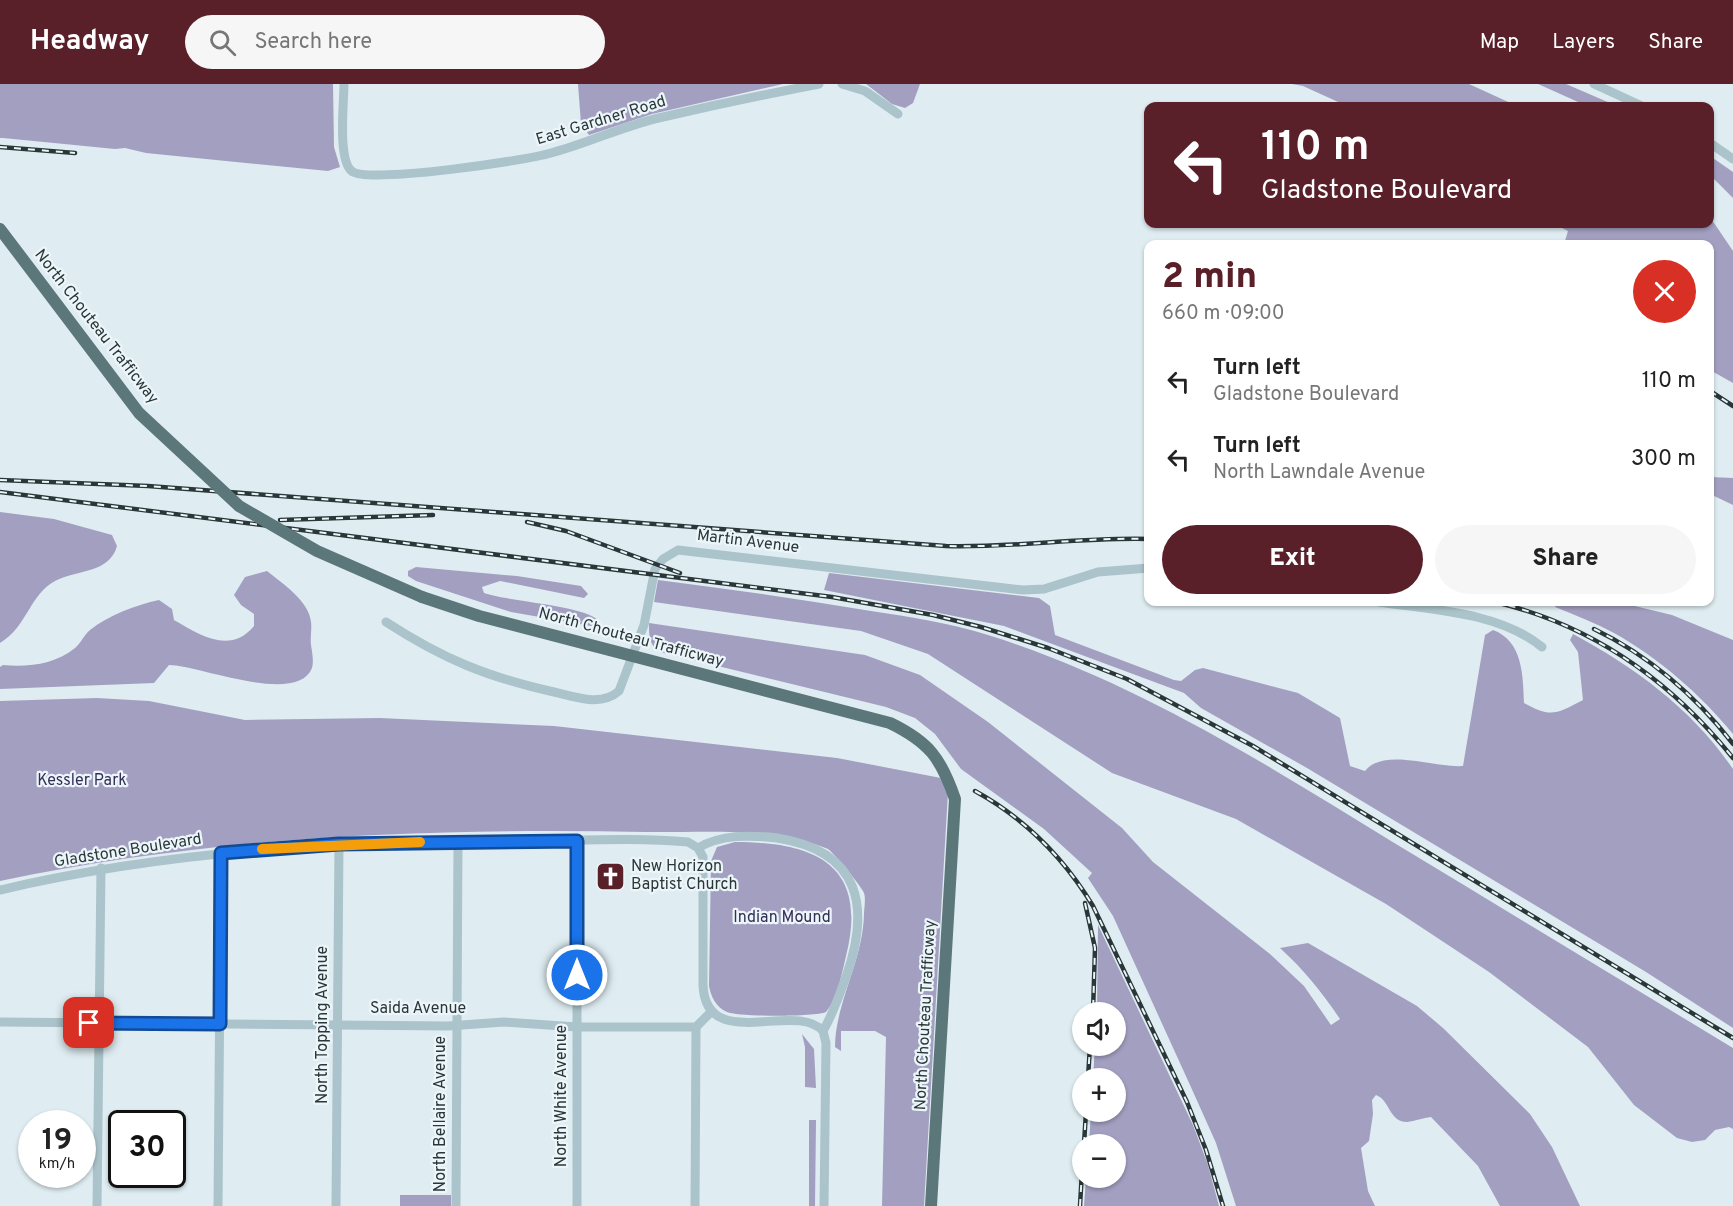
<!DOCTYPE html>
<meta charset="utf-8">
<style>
:root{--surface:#fff;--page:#f6f6f6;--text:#222;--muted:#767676;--accent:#59202a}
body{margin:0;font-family:Overpass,sans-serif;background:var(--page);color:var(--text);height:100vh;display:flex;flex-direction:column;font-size:22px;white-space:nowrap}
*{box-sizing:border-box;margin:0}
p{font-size:20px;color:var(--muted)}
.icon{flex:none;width:33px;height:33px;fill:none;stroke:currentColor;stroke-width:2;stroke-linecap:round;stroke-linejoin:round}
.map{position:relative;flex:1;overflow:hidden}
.drawer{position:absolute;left:1144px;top:156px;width:570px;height:366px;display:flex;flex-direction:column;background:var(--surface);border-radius:12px;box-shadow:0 2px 4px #0004}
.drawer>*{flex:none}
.top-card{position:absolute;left:1144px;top:18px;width:570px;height:126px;border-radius:12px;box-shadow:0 2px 4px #0004;background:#59202a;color:#fff;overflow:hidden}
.buttons{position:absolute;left:1072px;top:918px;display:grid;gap:12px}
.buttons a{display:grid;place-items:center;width:54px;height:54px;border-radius:50%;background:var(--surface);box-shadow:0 2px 4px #0004;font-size:30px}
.speed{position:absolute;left:18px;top:1026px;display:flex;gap:12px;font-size:30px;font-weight:700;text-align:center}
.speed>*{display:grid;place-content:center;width:78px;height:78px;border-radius:50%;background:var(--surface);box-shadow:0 2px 4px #0004;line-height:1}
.speed small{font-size:15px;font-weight:400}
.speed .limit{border:3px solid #111;border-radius:9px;background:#fff;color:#111}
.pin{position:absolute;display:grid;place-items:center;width:51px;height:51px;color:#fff;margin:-26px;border-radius:12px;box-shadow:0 3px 9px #0006}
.me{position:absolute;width:66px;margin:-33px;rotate:0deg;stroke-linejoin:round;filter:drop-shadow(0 0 4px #0008)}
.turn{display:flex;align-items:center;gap:21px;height:126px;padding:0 18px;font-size:27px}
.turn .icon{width:78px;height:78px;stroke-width:2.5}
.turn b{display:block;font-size:42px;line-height:51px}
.round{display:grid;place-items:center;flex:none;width:63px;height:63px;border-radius:32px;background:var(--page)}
.summary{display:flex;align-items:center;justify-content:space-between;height:102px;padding:0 18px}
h1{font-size:36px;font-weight:800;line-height:45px;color:var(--accent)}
.cta{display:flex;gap:12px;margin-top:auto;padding:12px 18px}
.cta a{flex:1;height:69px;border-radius:36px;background:var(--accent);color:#fff;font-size:24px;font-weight:800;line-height:69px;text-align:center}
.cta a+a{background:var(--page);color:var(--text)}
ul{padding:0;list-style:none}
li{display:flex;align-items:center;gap:18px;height:78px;padding:0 18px}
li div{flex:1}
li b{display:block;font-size:22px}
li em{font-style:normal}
header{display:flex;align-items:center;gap:36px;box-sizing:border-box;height:84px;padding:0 30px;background:var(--accent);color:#fff}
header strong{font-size:28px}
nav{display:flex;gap:33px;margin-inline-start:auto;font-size:21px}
.search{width:420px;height:54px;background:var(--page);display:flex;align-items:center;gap:15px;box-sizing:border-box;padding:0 21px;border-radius:33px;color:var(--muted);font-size:22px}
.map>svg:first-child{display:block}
.green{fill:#a39fc1}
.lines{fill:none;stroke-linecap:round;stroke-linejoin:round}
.minor{stroke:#abc3ca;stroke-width:9}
.major{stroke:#5c777a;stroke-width:12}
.rail-casing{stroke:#2a3738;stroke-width:4.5}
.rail{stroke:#ecf5fa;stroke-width:2;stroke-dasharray:7;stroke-linecap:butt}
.major-bridge{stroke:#5c777a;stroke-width:12}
.route-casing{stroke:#114b97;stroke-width:15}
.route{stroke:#1a73e8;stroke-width:10}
.slow{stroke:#f59e0b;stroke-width:10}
.labels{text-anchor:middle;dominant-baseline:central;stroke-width:4.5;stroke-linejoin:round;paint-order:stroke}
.street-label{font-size:16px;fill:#2a3738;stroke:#ecf5fa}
.park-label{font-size:16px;fill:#342e56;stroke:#ecf5fa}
.poi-label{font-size:16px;fill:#2a3738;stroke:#ecf5fa;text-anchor:start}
</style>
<header>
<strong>Headway</strong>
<div class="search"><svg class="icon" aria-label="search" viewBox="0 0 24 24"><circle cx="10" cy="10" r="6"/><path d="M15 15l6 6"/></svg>Search here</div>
<nav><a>Map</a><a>Layers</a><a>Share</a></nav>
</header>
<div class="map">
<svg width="1733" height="1122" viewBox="0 0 1733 1122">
<rect width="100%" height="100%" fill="#dfedf2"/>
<g class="green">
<polygon points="0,0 333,0 334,63 340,83 328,87 146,69 125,64 115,65 3,54 0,54"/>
<polygon points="578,0 783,0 652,30 589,51 581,40"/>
<polygon points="866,0 920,0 913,19 905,24 892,20"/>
<polygon points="1292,0 1469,0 1517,22 1347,22 1303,2"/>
<polygon points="1538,0 1566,0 1617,22 1587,22"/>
<polygon points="1710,72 1733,88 1733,114 1710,91"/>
<polygon points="1710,133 1733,167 1733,299 1710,286 1710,160 1564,160 1568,147 1554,140 1710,140"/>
<polygon points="1710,393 1733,394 1733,421 1710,410"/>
<path d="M 0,428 L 54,435 L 112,451 L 117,462 C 109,490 78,485 55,497 C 30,510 27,543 0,559 Z"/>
<path d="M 416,483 L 517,492 L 581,502 L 588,510 L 584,514 L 500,497 L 482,503 L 484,509 C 510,518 584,521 599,537 L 591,542 L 511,528 L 416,497 L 408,492 L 408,487 Z"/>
<path d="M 267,487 C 283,500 309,517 311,538 C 312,546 310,554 311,561 C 312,568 314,577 312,584 C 297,622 198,581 169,581 L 154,599 L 0,605 L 0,583 L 3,581 C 28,583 54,581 75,564 C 81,559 84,551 90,546 C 109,531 136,521 159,516 L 172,525 L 174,536 C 200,551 230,571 254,542 L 254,530 L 241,521 L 234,511 L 245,493 Z"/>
<path d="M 829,489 L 1039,514 L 1050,522 L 1055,551 L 1174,596 L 1181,597 L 1195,586 L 1203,584 L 1298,609 L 1340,634 L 1350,682 L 1365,687 C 1384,663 1434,684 1463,682 L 1485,551 L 1493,546 C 1523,557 1523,592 1524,619 C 1551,634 1556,630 1583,616 L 1578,568 L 1570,556 L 1573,550 C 1636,584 1692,625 1733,685 L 1733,944 L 1646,888 L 1307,684 L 1201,624 L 1184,609 L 1004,542 L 824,506 Z"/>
<path d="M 658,496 C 729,505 800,515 871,527 C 910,533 950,539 988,551 C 1132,596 1263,678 1391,757 C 1505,826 1619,895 1733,964 L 1733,1045 L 1729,1043 L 1715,1046 L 1705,1056 L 1692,1058 L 1677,1054 L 1634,1021 L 1588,963 L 1489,888 L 1386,820 L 1236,735 L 1112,689 L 928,570 L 861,547 L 654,518 Z"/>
<path d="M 1558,518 L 1618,518 L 1672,531 L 1733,556 L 1733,650 C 1700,610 1659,574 1614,549 C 1595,539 1575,531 1555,523 Z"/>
<path d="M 649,539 L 865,571 L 920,591 L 988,638 L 1122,744 L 1153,778 L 1270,870 L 1304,902 L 1331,941 L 1340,935 C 1322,908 1304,886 1280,864 L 1308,859 L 1417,922 L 1443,944 L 1530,1030 L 1552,1063 L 1580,1122 L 1500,1122 L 1478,1082 L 1431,1033 C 1423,1034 1415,1037 1407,1038 C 1389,1038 1390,1016 1376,1011 L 1372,1016 L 1373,1030 L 1369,1057 L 1361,1064 L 1368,1107 L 1375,1122 L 1236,1122 L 1216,1059 L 1190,1001 L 1113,832 L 1088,794 L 1092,789 L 1044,745 L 961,685 L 935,650 L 915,634 L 886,623 L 660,568 C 649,561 649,552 649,539 Z"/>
<path d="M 97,614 L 149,617 L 245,636 L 380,634 L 554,642 L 837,674 L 941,694 L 948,708 L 924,1122 L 882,1122 L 886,953 L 875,947 L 841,947 L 841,967 L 835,963 C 835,920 863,877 864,830 C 864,825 866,815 864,809 C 862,803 833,768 828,765 C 772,742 704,749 645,748 C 429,744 211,752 0,797 L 0,617 Z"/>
<path d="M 735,758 C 816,758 869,781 846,872 C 842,889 837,916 826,928 C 815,933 738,933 727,928 C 716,923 711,913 709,902 L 711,777 L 717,763 Z"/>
<polygon points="1098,841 1193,1041 1208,1081 1219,1122 1084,1122 1086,1094 1116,1094 1116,1060 1089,1060 1091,1028 1116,1028 1116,994 1093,994 1095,962 1116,962 1116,928 1097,928"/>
<polygon points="802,950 814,965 816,1004 805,1003 805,963"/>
<polygon points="809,1036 816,1036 815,1122 809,1122"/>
<rect x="400" y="1111" width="51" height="11"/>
</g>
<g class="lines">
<g class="minor">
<path d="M 344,0 C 344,18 337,79 353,88 C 371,99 525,77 551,69 C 589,59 625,41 663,33 C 715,21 767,10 819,0"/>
<polyline points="842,0 865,7 898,30"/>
<polyline points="1594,0 1642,22"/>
<polyline points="1710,59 1733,75"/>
<path d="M 1379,518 C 1433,526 1499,528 1542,563"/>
<path d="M 386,538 C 443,575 487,593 554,608 C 575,613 601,623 619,607 L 644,541 L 655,485 L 663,475 L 678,466 L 1023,506 L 1044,505 L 1098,488 L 1149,484"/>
<path d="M 698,764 C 721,750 751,751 777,754 C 860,767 871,822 846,893 C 839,912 833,930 823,947 L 826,959 L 824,1122"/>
<path d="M 0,806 C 170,766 342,757 515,757 C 572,757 632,753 688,758 L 698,764 L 703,773 L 703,901 C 706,970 795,916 823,947"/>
<polyline points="0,938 448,942 504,938 577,943 696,943 712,927"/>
<polyline points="97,1122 101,784"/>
<polyline points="218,1122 221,769"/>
<polyline points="336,1122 339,760"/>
<polyline points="456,1122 458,757"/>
<polyline points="577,1122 577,757"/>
<polyline points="695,1122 696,943"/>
</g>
<path class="major" d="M 422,513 L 479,532 L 890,639 C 929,658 941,674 955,715 L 931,1122"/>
<defs>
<g id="rail">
<polyline points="0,63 75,69"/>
<polyline points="1710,307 1733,322"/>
<path d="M 0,396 L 148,402 L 946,462 C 1014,464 1081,453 1149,455"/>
<polyline points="0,408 832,513 933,531 981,543 1048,564 1127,595 1253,662 1733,954"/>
<polyline points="280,436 433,431"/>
<polyline points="527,438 566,447 680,489"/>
<path d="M 1495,518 C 1592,541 1671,597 1733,674"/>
<path d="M 1594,545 C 1648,571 1696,612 1733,660"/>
<path d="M 975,707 C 1024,734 1064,774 1093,822 L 1187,1018 L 1206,1066 L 1223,1122"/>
<polyline points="1085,819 1095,864 1093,928"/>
<polyline points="1088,994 1090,962"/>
<polyline points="1084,1060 1086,1028"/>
<polyline points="1080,1122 1083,1069"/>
</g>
</defs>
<use href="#rail" class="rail-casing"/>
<use href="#rail" class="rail"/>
<polyline class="major-bridge" points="0,145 139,329 239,422 317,467 422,513"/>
</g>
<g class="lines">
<defs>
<polyline id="route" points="89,939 220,940 221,769 339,760 577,757 577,891"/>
</defs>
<use href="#route" class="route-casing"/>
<use href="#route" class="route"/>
<polyline class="slow" points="262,765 420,758"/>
</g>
<defs>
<symbol id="church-square" viewBox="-11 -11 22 22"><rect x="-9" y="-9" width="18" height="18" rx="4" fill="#59202a" stroke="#ecf5fa"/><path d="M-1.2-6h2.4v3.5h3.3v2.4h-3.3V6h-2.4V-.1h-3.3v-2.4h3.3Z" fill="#fff"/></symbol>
</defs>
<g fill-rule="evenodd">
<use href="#church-square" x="594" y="776" width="33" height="33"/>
</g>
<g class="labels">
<g class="street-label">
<text transform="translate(601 37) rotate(-17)">East Gardner Road</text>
<text transform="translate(96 243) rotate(52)">North Chouteau Trafficway</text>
<text transform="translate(748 458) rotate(7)">Martin Avenue</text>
<text transform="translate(631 554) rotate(15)">North Chouteau Trafficway</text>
<text transform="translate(128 767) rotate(-9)">Gladstone Boulevard</text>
<text x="418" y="925">Saida Avenue</text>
<text transform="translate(926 931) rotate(-87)">North Chouteau Trafficway</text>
<text transform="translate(323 941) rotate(-90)">North Topping Avenue</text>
<text transform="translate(562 1012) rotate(-90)">North White Avenue</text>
<text transform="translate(441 1030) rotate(-90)">North Bellaire Avenue</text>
</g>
<g class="park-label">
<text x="82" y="697">Kessler Park</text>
<text x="782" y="834">Indian Mound</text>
</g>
<g class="poi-label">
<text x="631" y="783">New Horizon<tspan x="631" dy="18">Baptist Church</tspan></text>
</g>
</g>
</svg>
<div class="buttons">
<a><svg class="icon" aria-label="sound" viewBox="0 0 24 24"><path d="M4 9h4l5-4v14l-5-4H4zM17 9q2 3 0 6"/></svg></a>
<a>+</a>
<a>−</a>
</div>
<div class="speed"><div>19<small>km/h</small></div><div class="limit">30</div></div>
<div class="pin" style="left:89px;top:939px;background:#d93025"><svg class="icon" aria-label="arrive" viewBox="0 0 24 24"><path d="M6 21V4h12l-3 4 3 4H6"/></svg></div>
<svg class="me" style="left:577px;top:891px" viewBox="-20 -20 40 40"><circle r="17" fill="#1a73e8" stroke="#fff" stroke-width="3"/><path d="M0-11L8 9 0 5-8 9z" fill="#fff"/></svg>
<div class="top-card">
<div class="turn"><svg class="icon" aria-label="left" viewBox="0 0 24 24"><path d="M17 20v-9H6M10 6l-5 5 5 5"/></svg><div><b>110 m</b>Gladstone Boulevard</div></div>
</div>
<section class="drawer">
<div class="summary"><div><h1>2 min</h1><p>660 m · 09:00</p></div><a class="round" style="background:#d93025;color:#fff"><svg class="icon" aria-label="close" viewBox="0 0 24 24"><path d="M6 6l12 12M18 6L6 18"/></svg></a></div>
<ul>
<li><svg class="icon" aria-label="left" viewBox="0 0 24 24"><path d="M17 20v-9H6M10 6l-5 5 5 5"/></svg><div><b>Turn left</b><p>Gladstone Boulevard</p></div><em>110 m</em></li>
<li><svg class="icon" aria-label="left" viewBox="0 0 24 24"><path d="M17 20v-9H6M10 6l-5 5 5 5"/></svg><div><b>Turn left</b><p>North Lawndale Avenue</p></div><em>300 m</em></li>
</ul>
<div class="cta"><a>Exit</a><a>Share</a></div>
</section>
</div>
